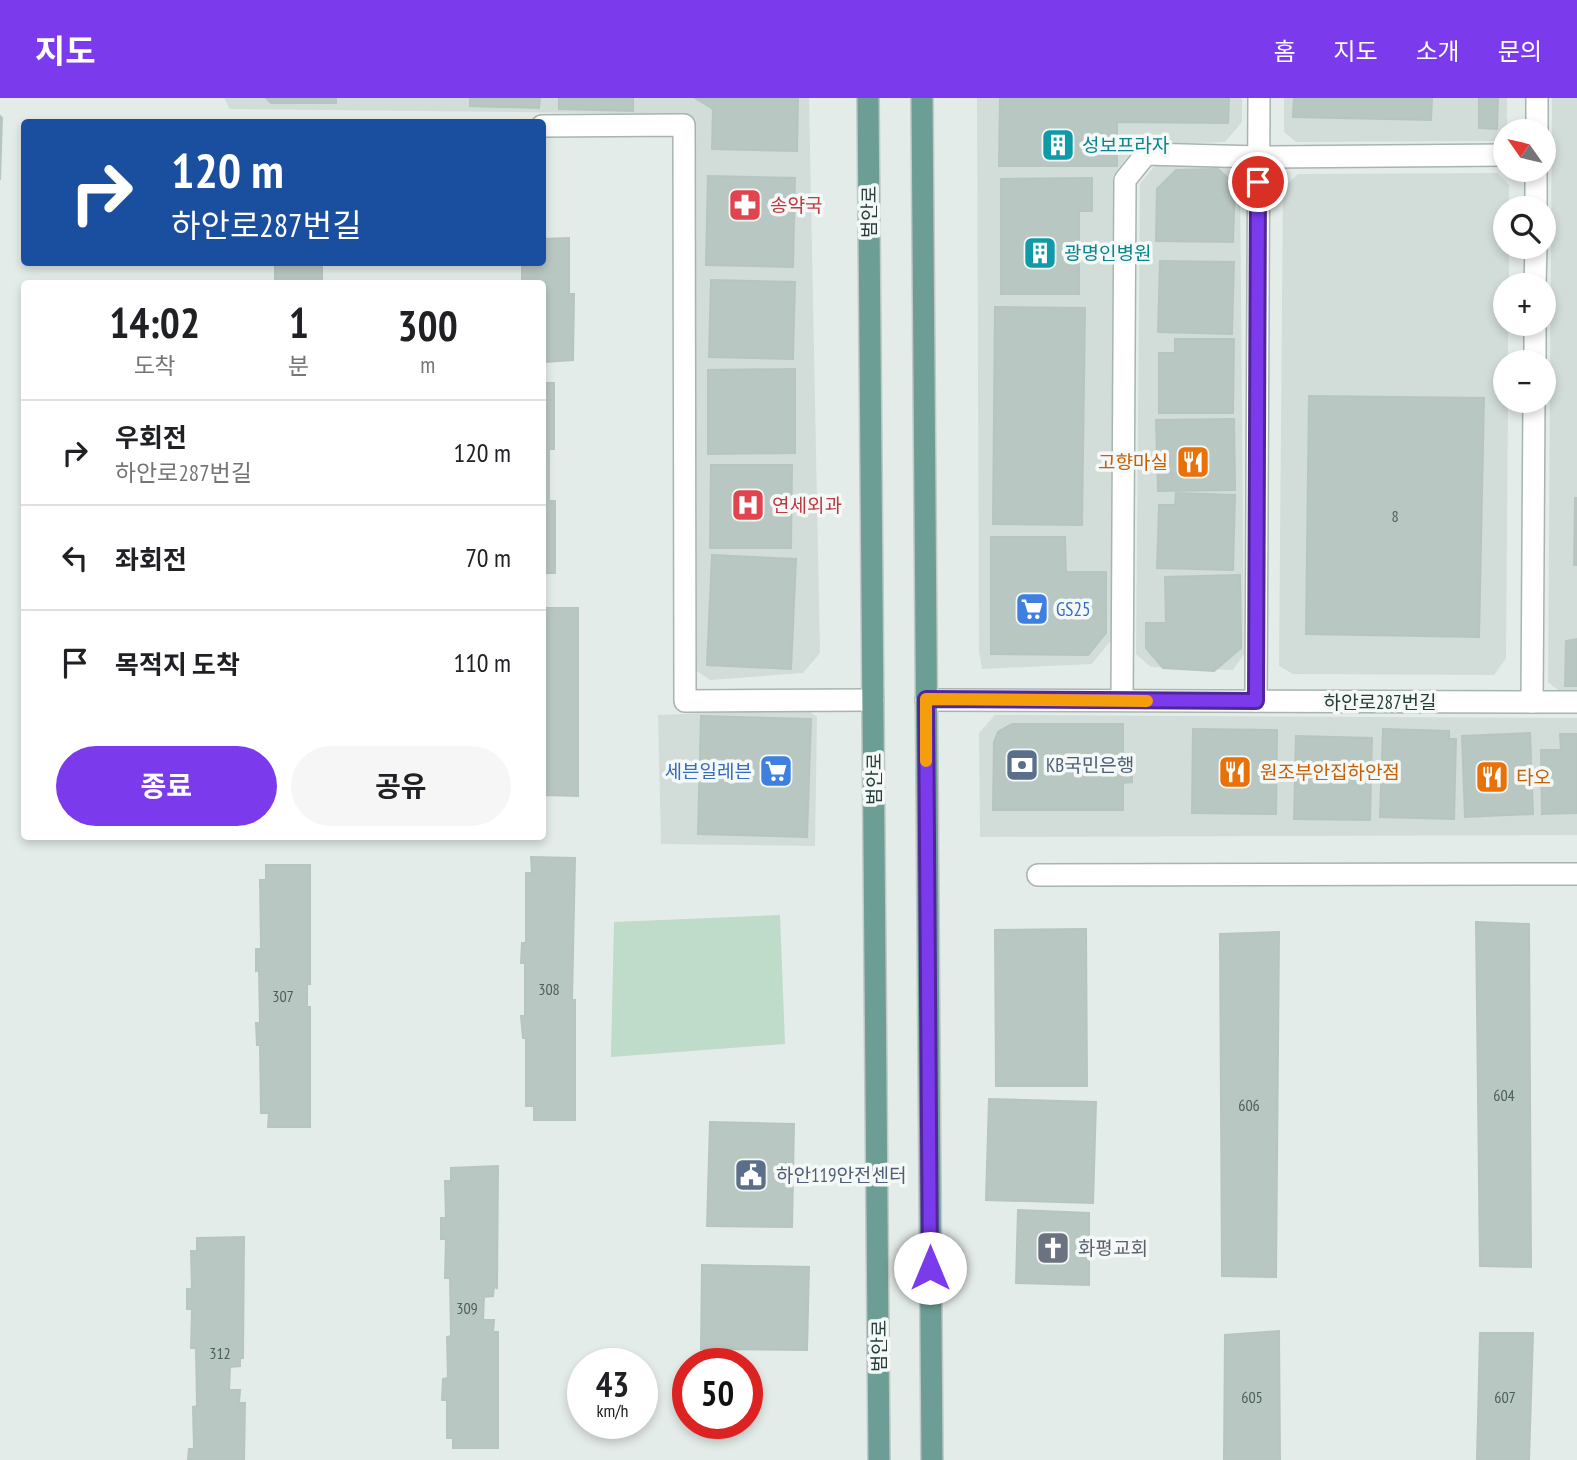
<!DOCTYPE html>
<html lang="ko">
<meta charset="utf-8">
<style>
:root{--surface:#fff;--page:#f6f6f6;--text:#202124;--muted:#757577;--line:#e0e0e0;--accent:#7c3aed}
body{margin:0;font-family:"PT Sans Narrow","Noto Sans KR",sans-serif;background:var(--page);color:var(--text);height:100vh;display:flex;flex-direction:column;font-size:26px;white-space:nowrap}
*{box-sizing:border-box;margin:0}
p{font-size:23px;color:var(--muted)}
.icon{flex:none;width:38px;height:38px;fill:none;stroke:currentColor;stroke-width:2;stroke-linecap:round;stroke-linejoin:round}
.map{position:relative;flex:1;overflow:hidden}
.panel{position:absolute;left:21px;top:182px;width:525px;height:560px;display:flex;flex-direction:column;background:var(--surface);border-radius:7px;box-shadow:0 4px 10px #0003}
.panel>*{flex:none}
.banner{position:absolute;left:21px;top:21px;width:525px;height:147px;border-radius:7px;box-shadow:0 4px 10px #0003;background:#1a4fa0;color:#fff;overflow:hidden}
.needle{width:46px;rotate:304deg}
.controls{position:absolute;left:1493px;top:21px;display:grid;gap:14px}
.controls a{display:grid;place-items:center;width:63px;height:63px;border-radius:50%;background:var(--surface);box-shadow:0 4px 10px #0003;font-size:35px}
.speed{position:absolute;left:567px;top:1250px;display:flex;gap:14px;font-size:35px;font-weight:700;text-align:center}
.speed>*{display:grid;place-content:center;width:91px;height:91px;border-radius:50%;background:var(--surface);box-shadow:0 4px 10px #0003;line-height:1}
.speed small{font-size:18px;font-weight:400}
.speed .limit{border:10px solid #d22;background:#fff;color:#111}
.pin{position:absolute;display:grid;place-items:center;width:60px;height:60px;color:#fff;margin:-30px;border:4px solid #fff;border-radius:50%;box-shadow:0 2px 7px #0007}
.me{position:absolute;width:77px;margin:-38px;rotate:0deg;stroke-linejoin:round;filter:drop-shadow(0 0 5px #0008)}
.turn{display:flex;align-items:center;gap:24px;height:147px;padding:0 35px;font-size:32px}
.turn .icon{width:91px;height:91px;stroke-width:2.5}
.turn b{display:block;font-size:49px;line-height:60px}
.eta{display:flex;justify-content:space-evenly;align-items:center;height:119px;text-align:center}
.eta b{font-size:42px;font-weight:700;line-height:49px}
.action{display:flex;gap:14px;margin-top:auto;padding:14px 35px}
.action a{flex:1;height:80px;border-radius:42px;background:var(--accent);color:#fff;font-size:28px;font-weight:700;line-height:80px;text-align:center}
.action a+a{background:var(--page);color:var(--text)}
ul{padding:0;list-style:none}
li{display:flex;align-items:center;gap:21px;height:105px;padding:0 35px;border-top:2px solid var(--line)}
li div{flex:1}
li b{display:block;font-size:26px}
li em{font-style:normal}
header{display:flex;align-items:center;gap:42px;box-sizing:border-box;height:98px;padding:0 35px;background:var(--accent);color:#fff}
header strong{font-size:33px}
nav{display:flex;gap:38px;margin-inline-start:auto;font-size:24px}
.map>svg:first-child{display:block}
.built{fill:#d2dcd8}
.green{fill:#bfdbc9}
.building{fill:#b9c7c2;stroke:#b7c5c0;stroke-width:2}
.lines{fill:none;stroke-linecap:round;stroke-linejoin:round}
.minor-casing{stroke:#a7b4b0;stroke-width:24}
.major-casing{stroke:#c2c8c7;stroke-width:24}
.minor{stroke:#fff;stroke-width:21}
.major{stroke:#6c9e95;stroke-width:21}
.route-casing{stroke:#51269a;stroke-width:18}
.route{stroke:#7c3aed;stroke-width:12}
.slow{stroke:#f59e0b;stroke-width:12}
.labels{text-anchor:middle;dominant-baseline:central;stroke-width:7;stroke-linejoin:round;paint-order:stroke}
.number-label{font-size:16px;fill:#4a5f5a}
.culture-label{font-size:19px;fill:#0d838f;stroke:#f4f9f7;text-anchor:start}
.health-label{font-size:19px;fill:#be3a42;stroke:#f4f9f7;text-anchor:start}
.street-label{font-size:19px;fill:#253c38;stroke:#f4f9f7}
.food-label{font-size:19px;fill:#c56008;stroke:#f4f9f7;text-anchor:start}
.shop-label{font-size:19px;fill:#366cbe;stroke:#f4f9f7;text-anchor:start}
.service-label{font-size:19px;fill:#4e5e75;stroke:#f4f9f7;text-anchor:start}
.worship-label{font-size:19px;fill:#5b616d;stroke:#f4f9f7;text-anchor:start}
</style>
<header>
<strong>지도</strong>
<nav><a>홈</a><a>지도</a><a>소개</a><a>문의</a></nav>
</header>
<div class="map">
<svg width="1577" height="1362" viewBox="0 0 1577 1362">
<rect width="100%" height="100%" fill="#e4ece9"/>
<g class="built">
<polygon points="224,0 809,0 820,555 803,575 710,582 694,571 693,27 679,16 230,11"/>
<polygon points="977,0 1242,0 1242,24 1225,44 1137,47 1113,77 1111,542 1092,566 982,571 979,554"/>
<polygon points="1284,0 1507,0 1507,29 1500,43 1296,44 1284,34"/>
<polygon points="1552,0 1577,0 1577,592 1558,592 1548,584"/>
<polygon points="1156,66 1225,67 1240,82 1244,556 1233,572 1151,569 1136,556 1140,86"/>
<polygon points="1497,75 1509,87 1509,110 1505,110 1505,149 1509,149 1509,187 1505,187 1505,226 1508,226 1508,264 1505,264 1505,303 1508,303 1506,560 1494,577 1293,576 1279,568 1283,90 1298,76"/>
<polygon points="806,611 817,619 815,748 661,746 658,617"/>
<polygon points="995,617 1577,620 1577,737 980,739 979,635"/>
</g>
<polygon class="green" points="780,817 785,946 611,959 614,824"/>
<g class="building">
<polygon points="266,0 336,0 336,5 271,5"/>
<polygon points="470,0 540,0 539,10 470,8"/>
<polygon points="559,0 633,0 633,13 559,11"/>
<polygon points="695,0 798,0 797,53 712,51 713,11"/>
<polygon points="1000,0 1229,0 1228,25 1117,24 1117,68 999,68"/>
<polygon points="1294,0 1432,0 1431,22 1293,19"/>
<polygon points="1479,0 1498,0 1497,31 1479,30"/>
<polygon points="0,18 2,20 0,82"/>
<polygon points="1218,71 1235,86 1233,144 1156,143 1157,91 1176,72"/>
<polygon points="708,78 795,80 793,169 706,167"/>
<polygon points="1092,80 1092,113 1079,113 1079,196 1001,196 1001,81"/>
<polygon points="569,140 569,196 574,196 573,262 544,264 544,285 554,285 554,351 549,351 549,403 555,403 555,475 542,475 542,186 522,186 522,164 542,164 542,141"/>
<polygon points="1160,163 1234,164 1232,236 1158,234"/>
<rect x="275" y="164" width="47" height="22"/>
<polygon points="711,182 795,184 793,261 709,259"/>
<polygon points="995,209 1085,210 1082,427 993,426"/>
<polygon points="1175,241 1234,241 1233,315 1159,315 1159,255 1175,255"/>
<polygon points="795,271 795,355 708,356 708,272"/>
<polygon points="1309,298 1484,300 1479,539 1306,536"/>
<polygon points="1234,321 1235,392 1158,393 1156,322"/>
<polygon points="711,367 792,367 791,450 710,450"/>
<polygon points="1176,395 1235,397 1233,472 1157,470 1159,407 1175,407"/>
<polygon points="1575,400 1577,400 1577,467 1574,467"/>
<polygon points="991,439 1065,439 1066,474 1106,474 1106,535 1088,557 991,556"/>
<polygon points="712,457 796,461 791,571 707,567"/>
<polygon points="1240,477 1241,550 1214,573 1163,570 1146,550 1146,525 1166,525 1165,479"/>
<polygon points="542,510 578,510 578,698 544,697 544,707 542,707"/>
<polygon points="1577,541 1577,588 1565,588 1566,543"/>
<polygon points="701,618 811,621 807,739 698,736"/>
<polygon points="1012,626 1123,626 1123,667 1132,667 1132,684 1123,685 1123,712 993,712 994,644 998,634"/>
<polygon points="1193,631 1277,632 1276,716 1192,715"/>
<polygon points="1383,631 1449,633 1449,641 1456,641 1454,721 1380,719"/>
<polygon points="1530,635 1533,716 1465,719 1462,638"/>
<polygon points="1560,636 1577,636 1577,715 1542,716 1541,652 1561,652"/>
<polygon points="1296,638 1372,640 1370,722 1294,721"/>
<polygon points="531,759 575,760 572,902 575,902 575,1022 534,1022 534,1008 526,1008 526,940 523,940 521,918 525,918 525,865 521,865 522,845 526,845 526,775 532,775"/>
<polygon points="266,767 310,767 310,886 307,886 307,909 310,909 310,1029 268,1029 269,1015 261,1015 260,947 257,947 256,925 260,925 259,872 256,873 256,851 261,851 260,782 266,782"/>
<polygon points="1476,824 1529,826 1531,1169 1480,1168"/>
<polygon points="1086,831 1087,988 996,988 995,832"/>
<polygon points="1279,834 1276,1179 1222,1178 1220,836"/>
<polygon points="989,1001 1096,1004 1093,1105 986,1102"/>
<polygon points="710,1024 794,1026 792,1129 707,1128"/>
<polygon points="498,1068 497,1190 494,1189 493,1198 484,1199 483,1222 494,1222 493,1234 498,1234 498,1350 453,1350 453,1340 447,1340 447,1302 442,1302 443,1281 448,1280 447,1239 451,1238 450,1180 445,1180 446,1141 441,1141 441,1120 446,1120 445,1083 451,1083 451,1070"/>
<polygon points="1018,1112 1089,1115 1089,1187 1016,1185"/>
<polygon points="244,1139 243,1260 240,1260 240,1268 230,1269 229,1292 240,1292 239,1305 245,1305 244,1362 188,1362 189,1351 194,1351 193,1309 197,1308 196,1250 191,1250 192,1211 187,1211 187,1191 192,1191 191,1153 197,1153 197,1140"/>
<polygon points="702,1167 809,1169 807,1252 701,1251"/>
<polygon points="1279,1233 1280,1362 1224,1362 1225,1237"/>
<polygon points="1480,1235 1533,1235 1529,1362 1477,1362"/>
</g>
<g class="lines">
<defs>
<g id="minor">
<polyline points="542,28 684,27 685,603 873,602"/>
<polyline points="1537,33 1537,0"/>
<polyline points="1536,110 1536,72"/>
<polyline points="1535,187 1536,149"/>
<polyline points="1535,264 1535,226"/>
<polyline points="926,602 1532,604 1534,303"/>
<polyline points="1122,602 1125,82 1146,56 1258,59 1505,57"/>
<polyline points="1256,603 1259,0"/>
<polyline points="1532,604 1577,604"/>
<polyline points="1038,777 1577,776"/>
</g>
<g id="major">
<polyline points="868,0 879,1362"/>
<polyline points="922,0 932,1362"/>
</g>
</defs>
<use href="#minor" class="minor-casing"/>
<use href="#major" class="major-casing"/>
<use href="#minor" class="minor"/>
<use href="#major" class="major"/>
</g>
<g class="lines">
<defs>
<polyline id="route" points="930,1170 926,601 1256,603 1258,84"/>
</defs>
<use href="#route" class="route-casing"/>
<use href="#route" class="route"/>
<polyline class="slow" points="926,663 926,601 1147,603"/>
</g>
<defs>
<symbol id="building-square" viewBox="-11 -11 22 22"><rect x="-9" y="-9" width="18" height="18" rx="4" fill="#0f9aa8" stroke="#f4f9f7"/><path d="M-4-6H4V6H1V3H-1V6H-4ZM-2.5-4.3h1.7v1.8h-1.7ZM.8-4.3h1.7v1.8H.8ZM-2.5-1h1.7V.8h-1.7ZM.8-1h1.7V.8H.8Z" fill="#fff"/></symbol>
<symbol id="pharmacy-square" viewBox="-11 -11 22 22"><rect x="-9" y="-9" width="18" height="18" rx="4" fill="#e0444e" stroke="#f4f9f7"/><path d="M-2-6h4v4h4v4h-4v4h-4v-4h-4v-4h4Z" fill="#fff"/></symbol>
<symbol id="restaurant-square" viewBox="-11 -11 22 22"><rect x="-9" y="-9" width="18" height="18" rx="4" fill="#e8710a" stroke="#f4f9f7"/><path d="M-5-6h1v4h1v-4h1v4h1v-4h1v5L-1.5 .5V6h-2V.5L-5-1ZM5-6V6H3V1.5H1.5Q1.5-4 5-6Z" fill="#fff"/></symbol>
<symbol id="hospital-square" viewBox="-11 -11 22 22"><rect x="-9" y="-9" width="18" height="18" rx="4" fill="#e0444e" stroke="#f4f9f7"/><path d="M-5-5h3v3.5h4V-5h3V5h-3V1.5h-4V5h-3Z" fill="#fff"/></symbol>
<symbol id="supermarket-square" viewBox="-11 -11 22 22"><rect x="-9" y="-9" width="18" height="18" rx="4" fill="#3f7fe0" stroke="#f4f9f7"/><path d="M-6-5.5h2.5l.6 2H6L4.5 2H-2.5L-4.4-4H-6ZM-1.5 3.2a1.3 1.3 0 1 0 .1 0ZM3 3.2a1.3 1.3 0 1 0 .1 0Z" fill="#fff"/></symbol>
<symbol id="bank-square" viewBox="-11 -11 22 22"><rect x="-9" y="-9" width="18" height="18" rx="4" fill="#5c6f8a" stroke="#f4f9f7"/><path d="M-6-4H6V4H-6ZM0-2.3a2.3 2.3 0 1 0 0 4.6a2.3 2.3 0 1 0 0-4.6Z" fill="#fff"/></symbol>
<symbol id="civic-square" viewBox="-11 -11 22 22"><rect x="-9" y="-9" width="18" height="18" rx="4" fill="#5c6f8a" stroke="#f4f9f7"/><path d="M-.6-6.5H3V-4.5H.6V-3L4-1V1h2V6H-6V1h2V-1L-.6-3ZM-1.2 2.5V6h2.4V2.5Z" fill="#fff"/></symbol>
<symbol id="church-square" viewBox="-11 -11 22 22"><rect x="-9" y="-9" width="18" height="18" rx="4" fill="#6b7280" stroke="#f4f9f7"/><path d="M-1.2-6h2.4v3.5h3.3v2.4h-3.3V6h-2.4V-.1h-3.3v-2.4h3.3Z" fill="#fff"/></symbol>
</defs>
<g fill-rule="evenodd">
<use href="#building-square" x="1039" y="28" width="38" height="38"/>
<use href="#pharmacy-square" x="726" y="88" width="38" height="38"/>
<use href="#building-square" x="1021" y="136" width="38" height="38"/>
<use href="#restaurant-square" x="1174" y="345" width="38" height="38"/>
<use href="#hospital-square" x="729" y="388" width="38" height="38"/>
<use href="#supermarket-square" x="1013" y="492" width="38" height="38"/>
<use href="#bank-square" x="1003" y="648" width="38" height="38"/>
<use href="#supermarket-square" x="757" y="654" width="38" height="38"/>
<use href="#restaurant-square" x="1216" y="655" width="38" height="38"/>
<use href="#restaurant-square" x="1473" y="660" width="38" height="38"/>
<use href="#civic-square" x="732" y="1058" width="38" height="38"/>
<use href="#church-square" x="1034" y="1131" width="38" height="38"/>
</g>
<g class="labels">
<g class="number-label">
<text x="1395" y="418">8</text>
<text x="549" y="891">308</text>
<text x="283" y="898">307</text>
<text x="1504" y="997">604</text>
<text x="1249" y="1007">606</text>
<text x="467" y="1210">309</text>
<text x="220" y="1255">312</text>
<text x="1252" y="1299">605</text>
<text x="1505" y="1299">607</text>
</g>
<g class="culture-label">
<text x="1082" y="47">성보프라자</text>
<text x="1064" y="155">광명인병원</text>
</g>
<g class="health-label">
<text x="770" y="107">송약국</text>
<text x="772" y="407">연세외과</text>
</g>
<g class="street-label">
<text transform="translate(869 114) rotate(-90)">범안로</text>
<text x="1380" y="604">하안로287번길</text>
<text transform="translate(874 681) rotate(-90)">범안로</text>
<text transform="translate(879 1248) rotate(-90)">범안로</text>
</g>
<g class="food-label">
<text x="1168" y="364" text-anchor="end">고향마실</text>
<text x="1260" y="674">원조부안집하안점</text>
<text x="1516" y="679">타오</text>
</g>
<g class="shop-label">
<text x="1056" y="511">GS25</text>
<text x="752" y="673" text-anchor="end">세븐일레븐</text>
</g>
<g class="service-label">
<text x="1046" y="667">KB국민은행</text>
<text x="776" y="1077">하안119안전센터</text>
</g>
<g class="worship-label">
<text x="1078" y="1150">화평교회</text>
</g>
</g>
</svg>
<div class="controls">
<a><svg class="needle" viewBox="-14 -14 28 28"><path d="M0-13l5 13h-10z" fill="#e53935"/><path d="M0 13l5-13h-10z" fill="#757577"/></svg></a>
<a><svg class="icon" aria-label="search" viewBox="0 0 24 24"><circle cx="10" cy="10" r="6"/><path d="M15 15l6 6"/></svg></a>
<a>+</a>
<a>−</a>
</div>
<div class="speed"><div>43<small>km/h</small></div><div class="limit">50</div></div>
<div class="pin" style="left:1258px;top:84px;background:#d93025"><svg class="icon" aria-label="arrive" viewBox="0 0 24 24"><path d="M6 21V4h12l-3 4 3 4H6"/></svg></div>
<svg class="me" style="left:930px;top:1170px" viewBox="-20 -20 40 40"><circle r="19" fill="#fff"/><path d="M0-13L10 11 0 6-10 11z" fill="#7c3aed"/></svg>
<div class="banner">
<div class="turn"><svg class="icon" aria-label="right" viewBox="0 0 24 24"><path d="M7 20v-9h11M14 6l5 5-5 5"/></svg><div><b>120 m</b>하안로287번길</div></div>
</div>
<section class="panel">
<div class="eta">
<div><b>14:02</b><p>도착</p></div>
<div><b>1</b><p>분</p></div>
<div><b>300</b><p>m</p></div>
</div>
<ul>
<li><svg class="icon" aria-label="right" viewBox="0 0 24 24"><path d="M7 20v-9h11M14 6l5 5-5 5"/></svg><div><b>우회전</b><p>하안로287번길</p></div><em>120 m</em></li>
<li><svg class="icon" aria-label="left" viewBox="0 0 24 24"><path d="M17 20v-9H6M10 6l-5 5 5 5"/></svg><div><b>좌회전</b></div><em>70 m</em></li>
<li><svg class="icon" aria-label="arrive" viewBox="0 0 24 24"><path d="M6 21V4h12l-3 4 3 4H6"/></svg><div><b>목적지 도착</b></div><em>110 m</em></li>
</ul>
<div class="action"><a>종료</a><a>공유</a></div>
</section>
</div>
